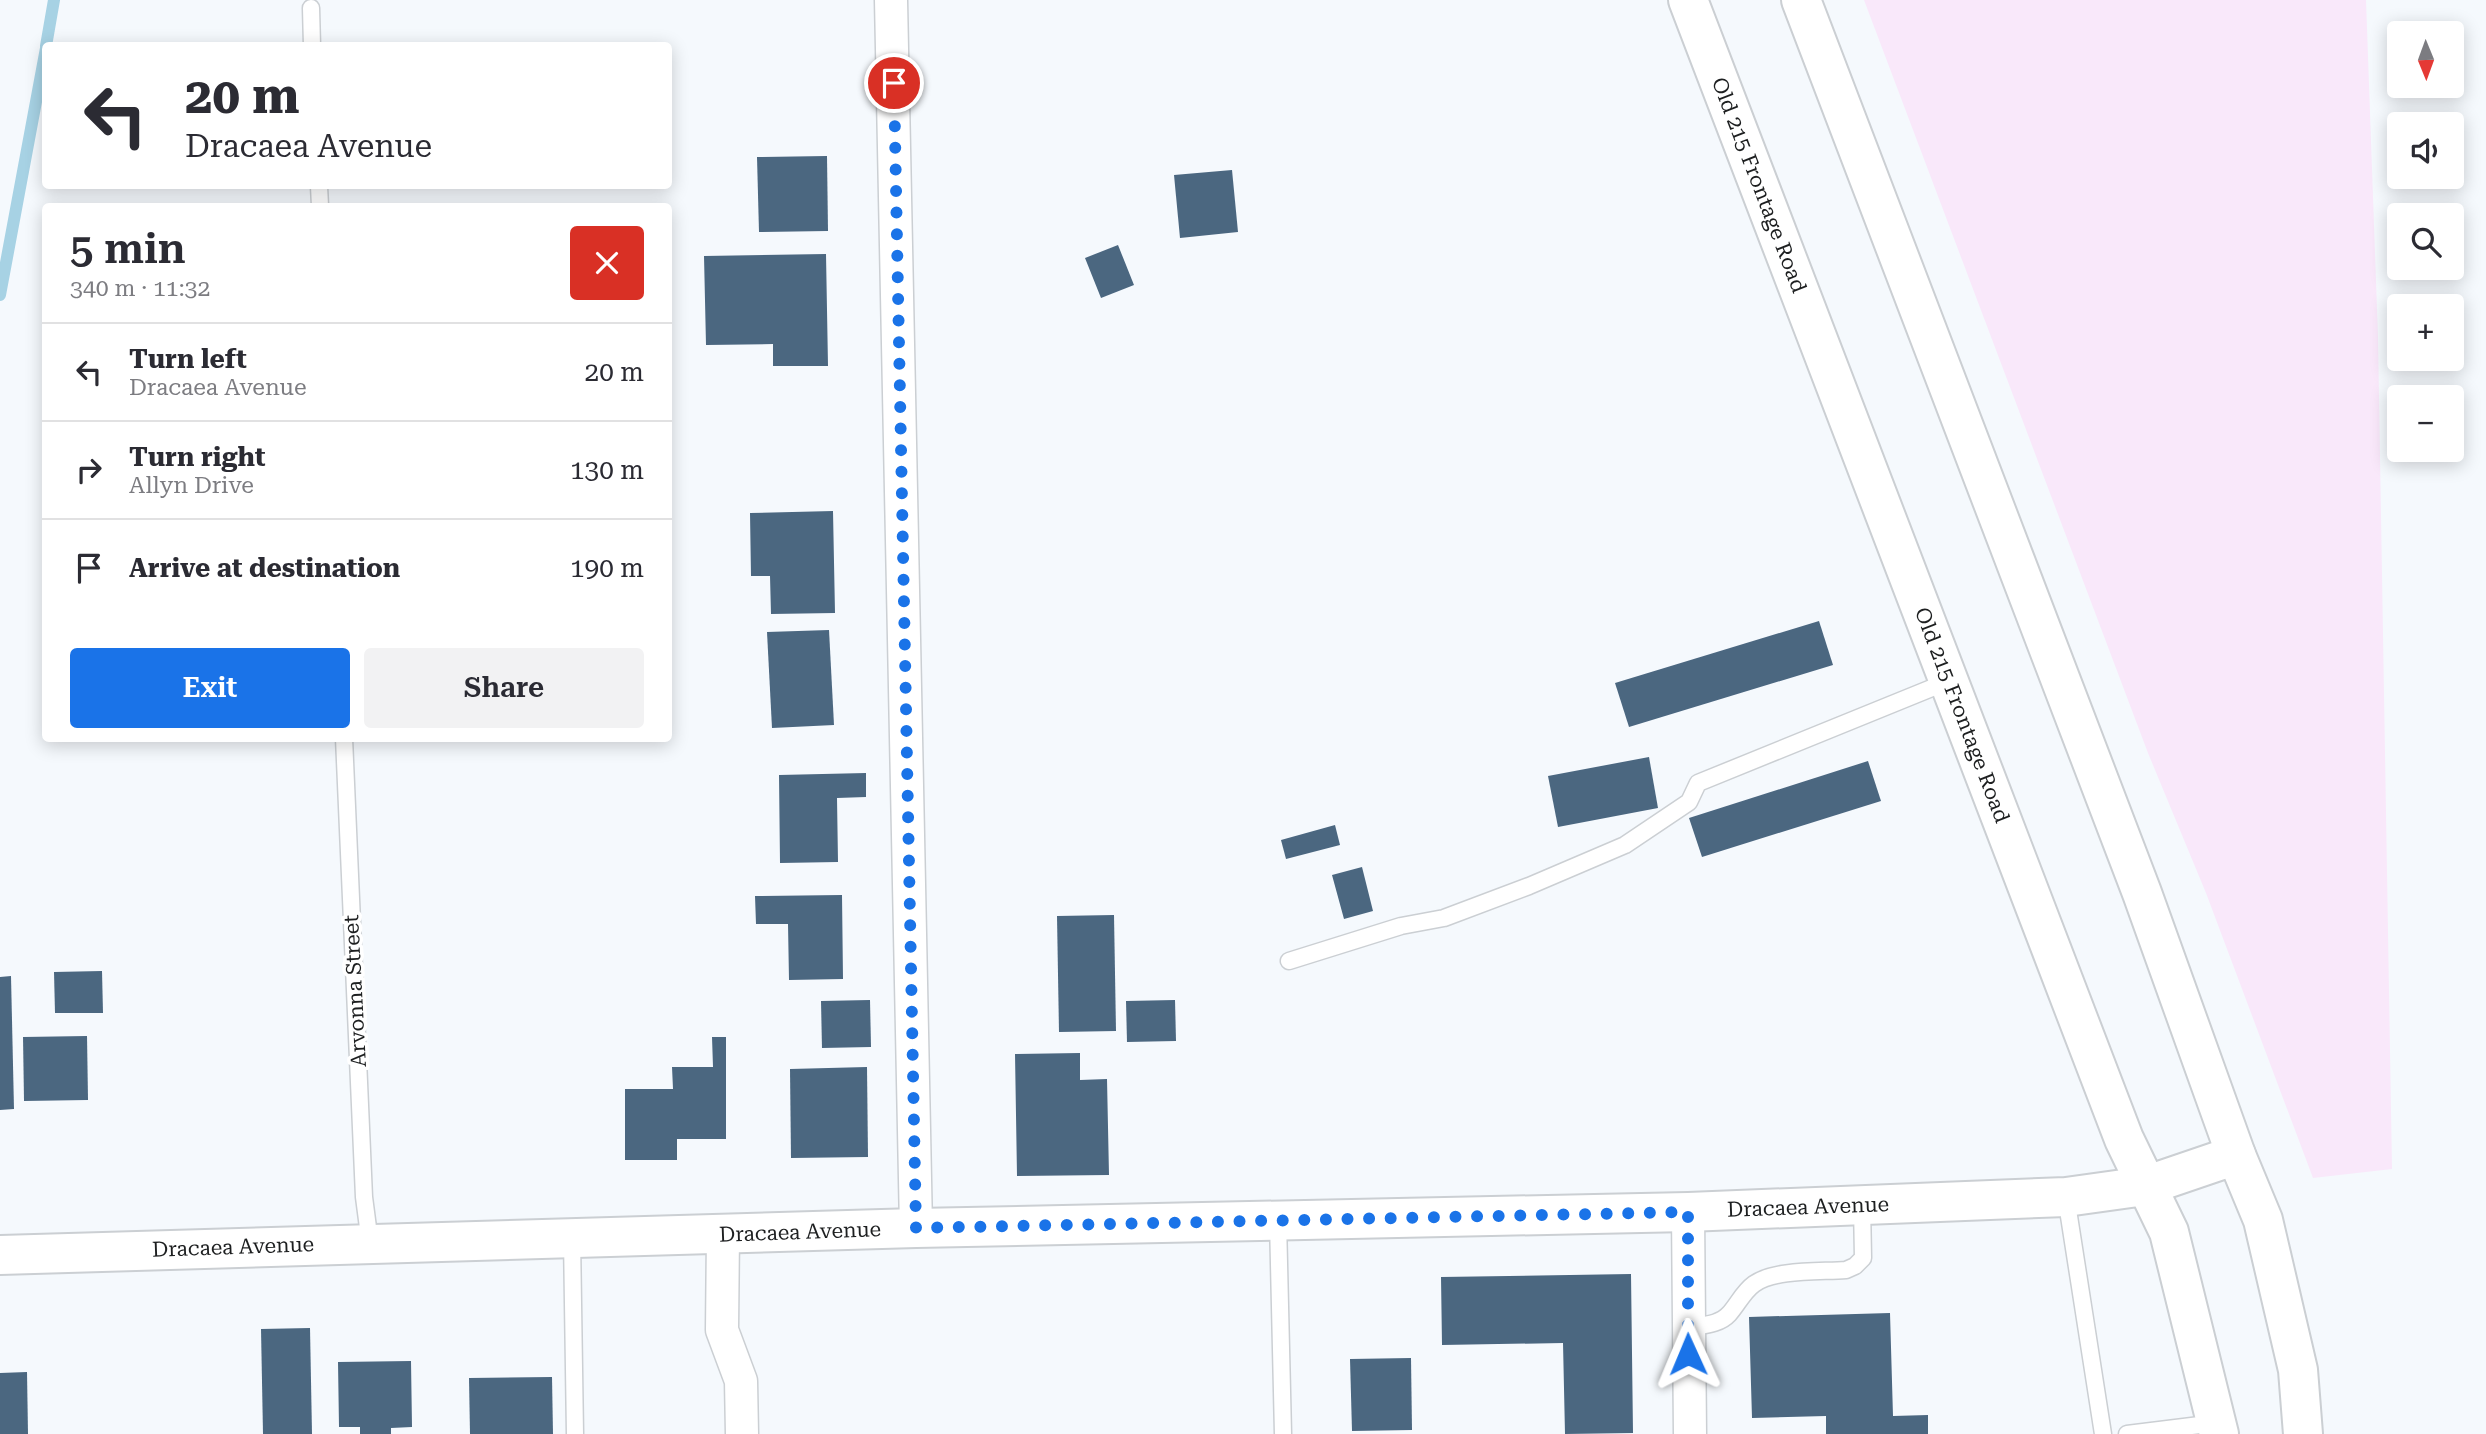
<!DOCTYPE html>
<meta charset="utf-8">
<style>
:root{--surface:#fff;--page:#f2f2f3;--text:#2b2b33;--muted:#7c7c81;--line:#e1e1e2;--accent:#1a73e8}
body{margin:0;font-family:"Roboto Serif",serif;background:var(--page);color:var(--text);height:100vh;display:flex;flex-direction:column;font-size:26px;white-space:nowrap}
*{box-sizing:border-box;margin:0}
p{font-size:23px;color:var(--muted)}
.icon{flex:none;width:38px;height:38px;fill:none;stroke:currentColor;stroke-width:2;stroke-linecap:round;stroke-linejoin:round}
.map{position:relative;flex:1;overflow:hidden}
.details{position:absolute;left:42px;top:203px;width:630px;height:539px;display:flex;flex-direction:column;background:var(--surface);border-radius:7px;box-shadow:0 4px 18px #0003}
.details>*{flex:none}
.banner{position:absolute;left:42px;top:42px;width:630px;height:147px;border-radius:7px;box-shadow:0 4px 18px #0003;background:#fff;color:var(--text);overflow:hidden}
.needle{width:46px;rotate:179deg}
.controls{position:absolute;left:2387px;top:21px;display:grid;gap:14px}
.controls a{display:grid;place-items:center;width:77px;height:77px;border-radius:7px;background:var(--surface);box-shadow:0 4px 18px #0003;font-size:35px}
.pin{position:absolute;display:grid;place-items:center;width:60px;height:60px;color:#fff;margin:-30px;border:4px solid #fff;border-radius:50%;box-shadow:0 2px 7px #0007}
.me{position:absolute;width:77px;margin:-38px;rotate:359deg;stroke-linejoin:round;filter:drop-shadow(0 0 5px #0008)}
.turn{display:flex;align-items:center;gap:24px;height:147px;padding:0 28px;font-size:32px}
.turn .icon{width:91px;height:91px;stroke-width:2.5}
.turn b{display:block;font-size:49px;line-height:60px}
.round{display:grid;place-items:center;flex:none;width:74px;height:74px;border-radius:7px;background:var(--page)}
.head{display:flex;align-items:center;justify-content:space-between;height:119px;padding:0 28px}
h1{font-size:42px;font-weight:600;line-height:52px}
.cta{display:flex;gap:14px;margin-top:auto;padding:14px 28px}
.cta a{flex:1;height:80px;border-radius:7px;background:var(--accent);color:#fff;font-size:28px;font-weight:600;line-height:80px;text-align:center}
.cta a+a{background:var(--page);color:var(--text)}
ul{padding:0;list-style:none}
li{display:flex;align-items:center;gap:21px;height:98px;padding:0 28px;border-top:2px solid var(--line)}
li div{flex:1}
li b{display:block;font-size:26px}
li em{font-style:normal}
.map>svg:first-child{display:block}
.industrial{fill:#f9e8fa}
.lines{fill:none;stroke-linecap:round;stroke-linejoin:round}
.stream{stroke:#a7d2e4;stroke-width:12}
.building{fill:#4b6780}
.lane-casing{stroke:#cbcfd3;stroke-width:19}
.street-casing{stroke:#cbcfd3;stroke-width:35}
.secondary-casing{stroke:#cbcfd3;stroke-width:42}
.lane{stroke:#fff;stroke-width:16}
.street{stroke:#fff;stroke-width:32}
.secondary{stroke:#fff;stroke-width:38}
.route{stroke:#1a73e8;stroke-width:12;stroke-dasharray:0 21.6}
.labels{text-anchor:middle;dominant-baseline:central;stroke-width:7;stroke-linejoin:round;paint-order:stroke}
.street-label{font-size:21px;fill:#1d1f20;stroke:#fff}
</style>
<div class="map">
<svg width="2486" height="1434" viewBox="0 0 2486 1434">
<rect width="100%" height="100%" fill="#f5f9fd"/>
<polygon class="industrial" points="1864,0 2366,0 2378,337 2392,1169 2313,1178 2206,893 2148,753"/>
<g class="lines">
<g class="stream">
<polyline points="46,46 54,0"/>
<polyline points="0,295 46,48"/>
</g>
</g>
<g class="building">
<polygon points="827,156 828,231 759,232 757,157"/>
<polygon points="1232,170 1238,232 1180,238 1174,175"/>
<polygon points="1118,245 1134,285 1101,298 1085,258"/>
<polygon points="826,254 828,366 773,366 773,344 706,345 704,256"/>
<polygon points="833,511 835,613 771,614 770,576 751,576 750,513"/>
<polygon points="1819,621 1833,665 1629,727 1615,683"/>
<polygon points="829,630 834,725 772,728 767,632"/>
<polygon points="1649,757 1658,808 1558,827 1548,776"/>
<polygon points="1868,761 1881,801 1702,857 1689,818"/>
<polygon points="866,773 866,797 837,798 838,862 780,863 779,775"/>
<polygon points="1335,825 1340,845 1286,859 1281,840"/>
<polygon points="1362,867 1373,911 1344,919 1332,875"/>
<polygon points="842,895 843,979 789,980 788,924 756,924 755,896"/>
<polygon points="1114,915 1116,1031 1059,1032 1057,916"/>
<polygon points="102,971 103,1013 55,1013 54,972"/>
<polygon points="11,976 14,1109 0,1110 0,977"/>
<polygon points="870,1000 871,1047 822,1048 821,1001"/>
<polygon points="1175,1000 1176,1041 1127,1042 1126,1001"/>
<polygon points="87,1036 88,1100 24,1101 23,1037"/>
<polygon points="712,1037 726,1037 726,1139 677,1139 677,1160 625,1160 625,1089 673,1089 672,1067 713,1067"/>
<polygon points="1080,1053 1080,1080 1107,1079 1109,1175 1017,1176 1015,1054"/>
<polygon points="867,1067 868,1157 791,1158 790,1069"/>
<polygon points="1631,1274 1633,1433 1565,1434 1563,1343 1442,1345 1441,1277"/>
<polygon points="1890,1313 1893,1416 1928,1415 1928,1434 1826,1434 1826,1416 1752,1418 1749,1317"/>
<polygon points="310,1328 312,1434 263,1434 261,1329"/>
<polygon points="1411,1358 1412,1430 1352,1431 1350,1359"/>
<polygon points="411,1361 412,1427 391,1428 391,1434 360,1434 360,1427 339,1427 338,1362"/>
<polygon points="27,1372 28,1434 0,1434 0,1373"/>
<polygon points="552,1377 553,1434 470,1434 469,1378"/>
</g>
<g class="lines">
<defs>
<g id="lane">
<polyline points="311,8 312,46"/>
<polyline points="319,186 320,206"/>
<polyline points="344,738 364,1197 370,1243"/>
<polyline points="1289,961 1401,926 1444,918 1529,886 1625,845 1689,802 1698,783 1949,681"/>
<polyline points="2066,1197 2103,1434"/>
<polyline points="1278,1221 1283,1434"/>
<polyline points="572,1238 575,1434"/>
<path d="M 1688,1328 C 1702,1325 1719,1325 1729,1314 C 1738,1304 1743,1292 1754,1284 C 1775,1269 1820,1272 1846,1270 L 1855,1266 L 1863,1258 L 1862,1205"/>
<polyline points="2127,1434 2216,1423"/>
</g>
<g id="street">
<polyline points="891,0 916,1228"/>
<polyline points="1688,1212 1690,1434"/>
<polyline points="723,1234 722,1330 741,1381 742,1434"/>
</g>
<g id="secondary">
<polyline points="1688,0 2124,1139 2169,1232 2219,1434"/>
<polyline points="1801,0 2142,893 2236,1155 2263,1220 2298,1370 2303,1434"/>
<polyline points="0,1255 916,1228 1688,1212 2066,1197 2145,1186 2236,1155"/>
</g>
</defs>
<use href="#lane" class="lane-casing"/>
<use href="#street" class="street-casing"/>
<use href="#secondary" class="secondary-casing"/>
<use href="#lane" class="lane"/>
<use href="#street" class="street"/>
<use href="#secondary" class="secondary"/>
</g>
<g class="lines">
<polyline class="route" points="894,83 916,1228 1688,1212 1688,1354"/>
</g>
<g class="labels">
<g class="street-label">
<text transform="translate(1759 185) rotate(69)">Old 215 Frontage Road</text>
<text transform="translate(1962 715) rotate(69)">Old 215 Frontage Road</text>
<text transform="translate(355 991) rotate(-93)">Arvonna Street</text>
<text transform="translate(1808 1207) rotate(-2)">Dracaea Avenue</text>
<text transform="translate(800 1232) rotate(-2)">Dracaea Avenue</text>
<text transform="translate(233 1247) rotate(-2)">Dracaea Avenue</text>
</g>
</g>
</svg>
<div class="controls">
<a><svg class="needle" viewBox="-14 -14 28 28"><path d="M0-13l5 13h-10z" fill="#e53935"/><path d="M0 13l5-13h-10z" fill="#7c7c81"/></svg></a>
<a><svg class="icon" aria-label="sound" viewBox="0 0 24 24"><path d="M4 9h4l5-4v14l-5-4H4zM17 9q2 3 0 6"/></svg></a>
<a><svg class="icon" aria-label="search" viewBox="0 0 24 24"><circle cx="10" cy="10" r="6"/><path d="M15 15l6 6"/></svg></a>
<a>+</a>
<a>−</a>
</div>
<div class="pin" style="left:894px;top:83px;background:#d93025"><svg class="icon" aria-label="arrive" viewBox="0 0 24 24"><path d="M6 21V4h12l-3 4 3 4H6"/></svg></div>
<svg class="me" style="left:1688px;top:1354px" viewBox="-20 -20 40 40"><path d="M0-17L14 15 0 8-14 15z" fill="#1a73e8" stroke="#fff" stroke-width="4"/></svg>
<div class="banner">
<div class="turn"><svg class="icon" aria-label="left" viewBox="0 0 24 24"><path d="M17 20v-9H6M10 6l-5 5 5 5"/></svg><div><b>20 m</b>Dracaea Avenue</div></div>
</div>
<section class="details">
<div class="head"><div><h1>5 min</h1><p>340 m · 11:32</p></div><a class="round" style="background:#d93025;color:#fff"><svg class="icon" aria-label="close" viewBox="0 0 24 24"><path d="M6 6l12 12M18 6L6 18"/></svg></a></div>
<ul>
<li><svg class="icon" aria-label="left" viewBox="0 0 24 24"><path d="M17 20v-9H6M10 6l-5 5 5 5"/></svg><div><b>Turn left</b><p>Dracaea Avenue</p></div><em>20 m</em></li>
<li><svg class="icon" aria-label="right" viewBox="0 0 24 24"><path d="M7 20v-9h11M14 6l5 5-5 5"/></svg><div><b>Turn right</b><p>Allyn Drive</p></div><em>130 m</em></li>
<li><svg class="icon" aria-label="arrive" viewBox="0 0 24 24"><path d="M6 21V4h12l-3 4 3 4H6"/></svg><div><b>Arrive at destination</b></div><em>190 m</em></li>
</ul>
<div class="cta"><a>Exit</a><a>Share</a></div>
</section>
</div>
